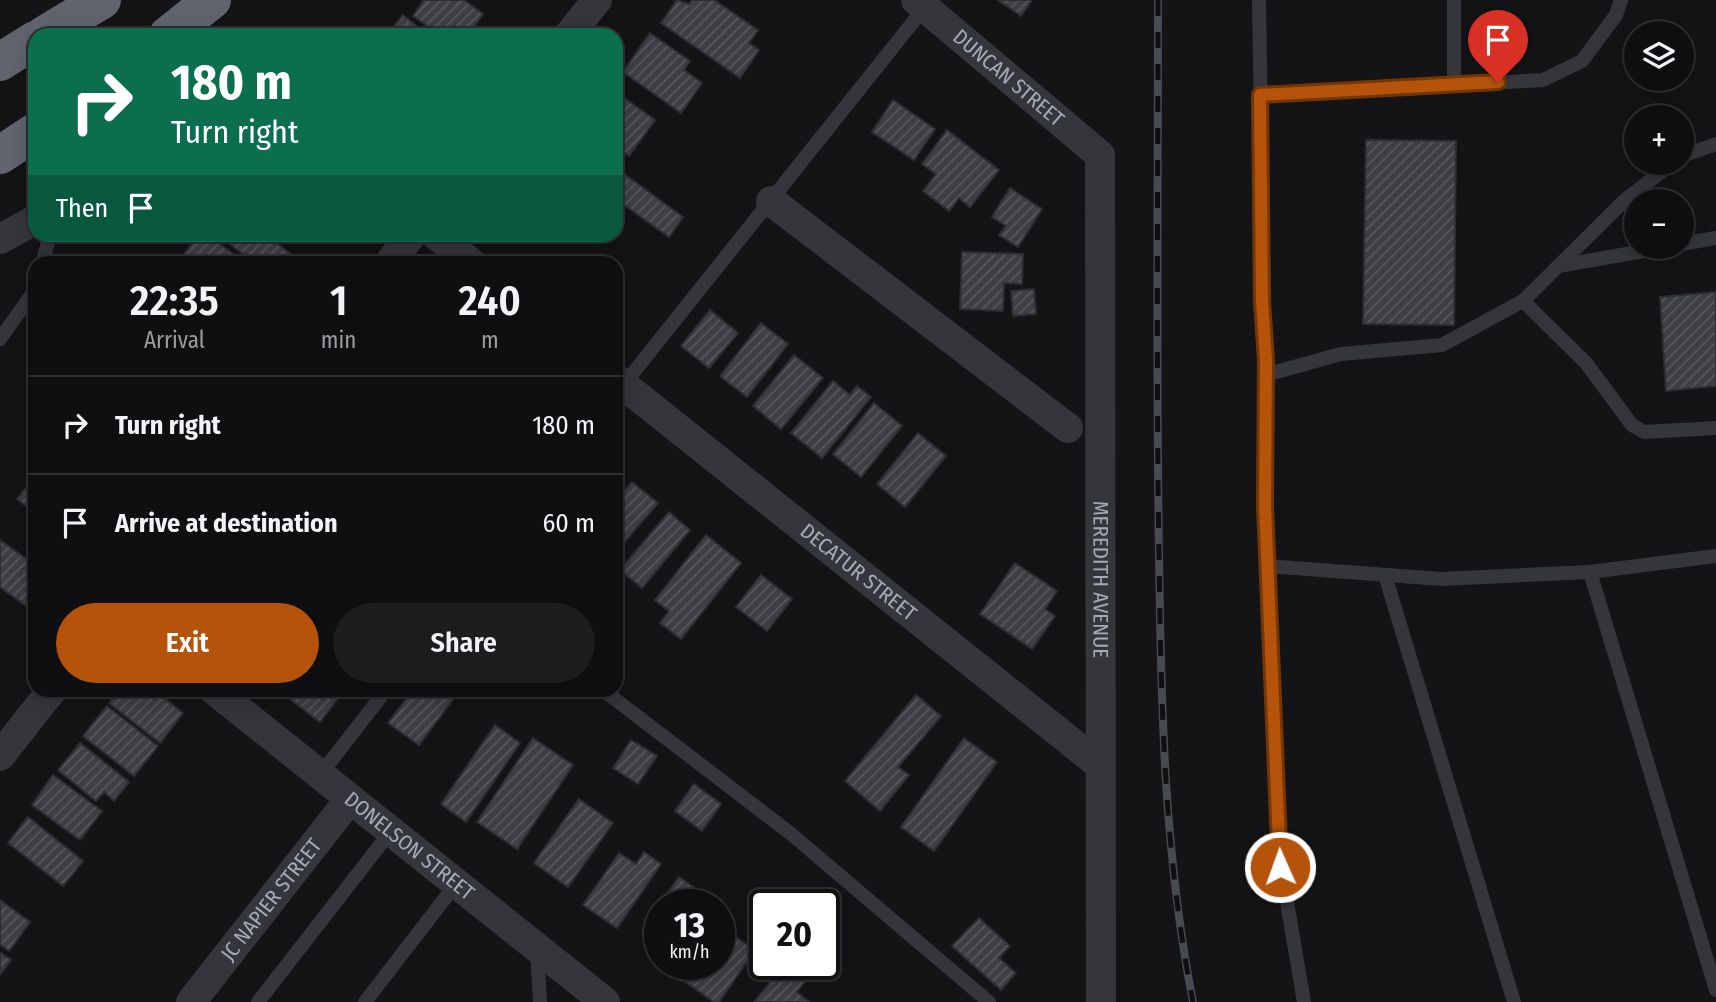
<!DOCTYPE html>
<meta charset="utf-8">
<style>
:root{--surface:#0f0f11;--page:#1d1d1f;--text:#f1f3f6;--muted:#9b9c9f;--line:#2f2f31;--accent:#b45309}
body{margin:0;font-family:"Fira Sans Condensed",sans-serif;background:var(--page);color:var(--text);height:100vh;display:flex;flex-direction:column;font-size:26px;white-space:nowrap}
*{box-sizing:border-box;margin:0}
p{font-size:23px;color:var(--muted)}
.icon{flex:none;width:38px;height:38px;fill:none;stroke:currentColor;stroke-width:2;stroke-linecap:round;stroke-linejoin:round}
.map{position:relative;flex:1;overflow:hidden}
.drawer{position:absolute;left:28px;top:256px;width:595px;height:441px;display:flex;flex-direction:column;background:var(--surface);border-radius:21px;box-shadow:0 4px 18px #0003,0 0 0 2px var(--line)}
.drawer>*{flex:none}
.banner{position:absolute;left:28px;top:28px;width:595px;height:214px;border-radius:21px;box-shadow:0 4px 18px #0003,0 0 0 2px var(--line);background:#0b6e4f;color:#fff;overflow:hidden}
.controls{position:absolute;left:1624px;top:21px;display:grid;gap:14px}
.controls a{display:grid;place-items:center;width:70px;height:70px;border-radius:50%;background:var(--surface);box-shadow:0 4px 18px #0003,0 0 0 2px var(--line);font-size:35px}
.speed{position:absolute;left:644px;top:889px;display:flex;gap:14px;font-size:35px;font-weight:700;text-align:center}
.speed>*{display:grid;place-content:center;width:91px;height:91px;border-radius:50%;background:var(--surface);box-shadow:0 4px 18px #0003,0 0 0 2px var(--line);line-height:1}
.speed small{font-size:18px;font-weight:400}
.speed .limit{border:4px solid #111;border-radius:10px;background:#fff;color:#111}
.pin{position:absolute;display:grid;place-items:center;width:60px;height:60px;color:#fff;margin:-72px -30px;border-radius:50% 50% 50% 0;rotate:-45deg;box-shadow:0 0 7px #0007}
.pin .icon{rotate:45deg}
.me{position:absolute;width:77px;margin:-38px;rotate:358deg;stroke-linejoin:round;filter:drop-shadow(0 0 5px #0008)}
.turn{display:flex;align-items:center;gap:24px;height:147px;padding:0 28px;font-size:32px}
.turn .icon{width:91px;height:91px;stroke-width:2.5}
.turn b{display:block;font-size:49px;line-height:60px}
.then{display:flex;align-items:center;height:66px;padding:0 28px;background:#0003;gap:14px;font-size:26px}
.eta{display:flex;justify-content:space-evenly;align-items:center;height:119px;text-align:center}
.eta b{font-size:42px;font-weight:600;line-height:49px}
.cta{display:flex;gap:14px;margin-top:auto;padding:14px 28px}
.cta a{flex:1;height:80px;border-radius:42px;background:var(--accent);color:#fff;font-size:28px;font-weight:600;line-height:80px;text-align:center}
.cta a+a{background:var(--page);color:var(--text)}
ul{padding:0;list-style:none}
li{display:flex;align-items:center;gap:21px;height:98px;padding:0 28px;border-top:2px solid var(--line)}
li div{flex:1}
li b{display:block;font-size:26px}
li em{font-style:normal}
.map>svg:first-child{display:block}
.building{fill:url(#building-hatch);stroke:#2e2e33;stroke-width:2}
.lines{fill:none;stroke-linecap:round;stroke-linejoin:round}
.service{stroke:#35363c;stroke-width:14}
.minor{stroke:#35363c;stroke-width:30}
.motorway{stroke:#61646d;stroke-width:38}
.rail-casing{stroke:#484a51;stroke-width:8}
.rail{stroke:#0f0f11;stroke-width:5;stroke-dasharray:16;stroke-linecap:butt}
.route-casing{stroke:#753606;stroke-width:18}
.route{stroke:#b45309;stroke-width:12}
.labels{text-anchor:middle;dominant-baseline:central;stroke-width:7;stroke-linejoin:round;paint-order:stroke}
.street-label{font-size:21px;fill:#a5abb8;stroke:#0f0f11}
</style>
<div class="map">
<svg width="1716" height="1002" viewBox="0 0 1716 1002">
<defs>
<pattern id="building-hatch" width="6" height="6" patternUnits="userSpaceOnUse" patternTransform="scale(1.75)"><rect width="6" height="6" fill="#3e3f44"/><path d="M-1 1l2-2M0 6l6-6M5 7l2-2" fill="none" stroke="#57585d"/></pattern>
</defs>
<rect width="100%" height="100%" fill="#141417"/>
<g class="building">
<polygon points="424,0 464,0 483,14 468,35 440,35 413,16"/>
<polygon points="677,0 689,4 692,0 714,0 758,30 749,43 759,50 740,78 661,23"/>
<polygon points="998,0 1032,0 1021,16"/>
<polygon points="403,15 428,35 387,35"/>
<polygon points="650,33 690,61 684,70 702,83 681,113 623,72"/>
<polygon points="616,92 655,120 629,156 616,147"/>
<polygon points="893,100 935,129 914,160 872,132"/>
<polygon points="947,130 999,170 970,207 959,198 949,211 923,191 936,174 922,164"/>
<polygon points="1366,140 1456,141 1454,325 1363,324"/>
<polygon points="616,168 683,217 669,237 616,199"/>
<polygon points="1010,188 1042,209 1018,247 999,235 1006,226 992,217"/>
<polygon points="199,234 207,234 244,262 195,262 184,254"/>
<polygon points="216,234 265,234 296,258 293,262 254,262"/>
<polygon points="962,252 1023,254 1022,284 1004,283 1003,311 960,309"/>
<polygon points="1034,289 1036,314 1013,316 1011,291"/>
<polygon points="1716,292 1716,386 1666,391 1660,297"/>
<polygon points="710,310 738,333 709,368 681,346"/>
<polygon points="761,323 788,344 747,397 720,376"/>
<polygon points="794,355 823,378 781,429 753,406"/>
<polygon points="833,381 850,395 857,386 871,397 822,458 791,433"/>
<polygon points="874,403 902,426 861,477 833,454"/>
<polygon points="918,433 946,456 905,507 877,484"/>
<polygon points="33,479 35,480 35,513 17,499"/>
<polygon points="632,482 658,503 616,552 616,501"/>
<polygon points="669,512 690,530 642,588 620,570"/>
<polygon points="706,535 741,563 681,639 660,623 669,611 655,600"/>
<polygon points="0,540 35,565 35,591 25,605 0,587"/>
<polygon points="1015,563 1057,591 1045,609 1055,616 1032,649 980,614"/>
<polygon points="761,575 792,599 767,631 736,607"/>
<polygon points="120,690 154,690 183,713 160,743 109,703"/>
<polygon points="278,690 340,690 343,692 320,722"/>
<polygon points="413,690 460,690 419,745 388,723"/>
<polygon points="916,695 941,716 898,767 909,775 880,811 845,781"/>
<polygon points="107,706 158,746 134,776 83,736"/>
<polygon points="495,725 520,743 466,822 441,804"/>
<polygon points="533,738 573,765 517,849 477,822"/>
<polygon points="964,738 997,762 934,851 901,827"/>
<polygon points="631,740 657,756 638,784 613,768"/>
<polygon points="80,743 129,782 114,801 104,792 96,801 58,770"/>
<polygon points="53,775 102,811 80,840 32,805"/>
<polygon points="694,784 721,804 702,831 675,811"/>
<polygon points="579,799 613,823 568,887 534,863"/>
<polygon points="28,817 83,861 63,886 8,843"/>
<polygon points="644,852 661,864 617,928 583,905 619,853 636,864"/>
<polygon points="679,877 712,900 709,905 660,905 660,951 652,945 657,937 643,928"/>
<polygon points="0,900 30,922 9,951 0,944"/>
<polygon points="979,918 1010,946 999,958 1016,973 1001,990 952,946"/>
<polygon points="721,927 755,950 719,1002 714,1002 684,981 696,964 719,964"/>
<polygon points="0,952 11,960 0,975"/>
<polygon points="784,965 805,982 797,992 809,1002 754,1002"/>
</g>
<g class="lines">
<g class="service">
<polyline points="1259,0 1265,375"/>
<polyline points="1454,85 1454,0"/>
<polyline points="1260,95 1543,80 1582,61 1616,15 1621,0"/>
<polyline points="1682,156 1716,144"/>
<polyline points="1682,244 1716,238"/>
<polyline points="43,262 50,234"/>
<polyline points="1558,266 1667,247"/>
<polyline points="1523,301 1586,363 1632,425 1644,432 1716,428"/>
<polyline points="0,339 35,290"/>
<polyline points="621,388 925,7"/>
<polyline points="1268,566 1441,579 1590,572 1716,556"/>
<polyline points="1590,572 1716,990"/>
<polyline points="1385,575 1514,1002"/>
<polyline points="603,690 790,833 989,1002"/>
<polyline points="320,775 386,690"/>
<polyline points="537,949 540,1002"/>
<polyline points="258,1002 391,831"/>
<polyline points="365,1002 456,884"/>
<polyline points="1304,1002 1281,867 1265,506 1265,375 1341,354 1442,345 1523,301 1626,199 1673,163"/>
</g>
<g class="minor">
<path id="s1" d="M 916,0 L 1100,155 L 1101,1002"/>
<polyline points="569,35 597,0"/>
<polyline points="771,201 1068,428"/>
<polyline points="435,234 470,262"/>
<polyline points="0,239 35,220"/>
<polyline points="390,262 412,234"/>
<path id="s2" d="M 616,379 L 1100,765"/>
<path id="s3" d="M 214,690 L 605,1002"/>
<polyline points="0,756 52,690"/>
<path id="s4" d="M 191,1002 L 350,799"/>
</g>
<g class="motorway">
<polyline points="44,35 102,0"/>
<polyline points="168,35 212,0"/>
<polyline points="0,62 35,40"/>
<polyline points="0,155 35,132"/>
</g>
<defs>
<path id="rail" d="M 1158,0 C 1158,185 1156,370 1159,555 C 1161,706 1164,854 1193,1002"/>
</defs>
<use href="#rail" class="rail-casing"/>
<use href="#rail" class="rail"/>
</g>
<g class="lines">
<defs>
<polyline id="route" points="1280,867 1265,506 1266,360 1262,301 1260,95 1498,82"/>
</defs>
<use href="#route" class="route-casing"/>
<use href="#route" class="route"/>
</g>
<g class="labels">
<g class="street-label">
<text stroke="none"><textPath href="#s1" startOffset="121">DUNCAN STREET</textPath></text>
<text stroke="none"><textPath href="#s2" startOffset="310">DECATUR STREET</textPath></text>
<text stroke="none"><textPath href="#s1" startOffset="665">MEREDITH AVENUE</textPath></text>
<text stroke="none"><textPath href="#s3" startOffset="250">DONELSON STREET</textPath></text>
<text stroke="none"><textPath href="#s4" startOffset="130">JC NAPIER STREET</textPath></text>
</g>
</g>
</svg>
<div class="controls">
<a><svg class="icon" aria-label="layers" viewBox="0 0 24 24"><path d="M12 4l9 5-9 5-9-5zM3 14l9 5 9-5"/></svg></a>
<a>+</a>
<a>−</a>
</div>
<div class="speed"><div>13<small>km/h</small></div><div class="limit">20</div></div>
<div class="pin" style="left:1498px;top:82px;background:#d93025"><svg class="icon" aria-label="arrive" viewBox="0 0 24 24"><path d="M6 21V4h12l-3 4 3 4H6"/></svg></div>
<svg class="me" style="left:1280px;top:867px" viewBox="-20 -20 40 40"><circle r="17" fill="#b45309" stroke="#fff" stroke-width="3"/><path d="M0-11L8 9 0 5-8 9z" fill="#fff"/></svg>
<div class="banner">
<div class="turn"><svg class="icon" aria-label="right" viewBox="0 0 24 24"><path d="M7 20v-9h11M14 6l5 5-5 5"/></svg><div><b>180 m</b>Turn right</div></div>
<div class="then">Then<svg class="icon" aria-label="arrive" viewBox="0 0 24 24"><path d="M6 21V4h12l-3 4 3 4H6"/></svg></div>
</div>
<section class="drawer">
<div class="eta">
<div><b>22:35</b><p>Arrival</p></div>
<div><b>1</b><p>min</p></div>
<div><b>240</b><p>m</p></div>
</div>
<ul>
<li><svg class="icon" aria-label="right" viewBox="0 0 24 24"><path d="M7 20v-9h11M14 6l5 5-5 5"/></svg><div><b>Turn right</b></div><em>180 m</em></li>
<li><svg class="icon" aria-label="arrive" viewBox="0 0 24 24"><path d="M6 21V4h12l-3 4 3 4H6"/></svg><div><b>Arrive at destination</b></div><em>60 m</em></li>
</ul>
<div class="cta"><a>Exit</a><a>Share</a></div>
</section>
</div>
